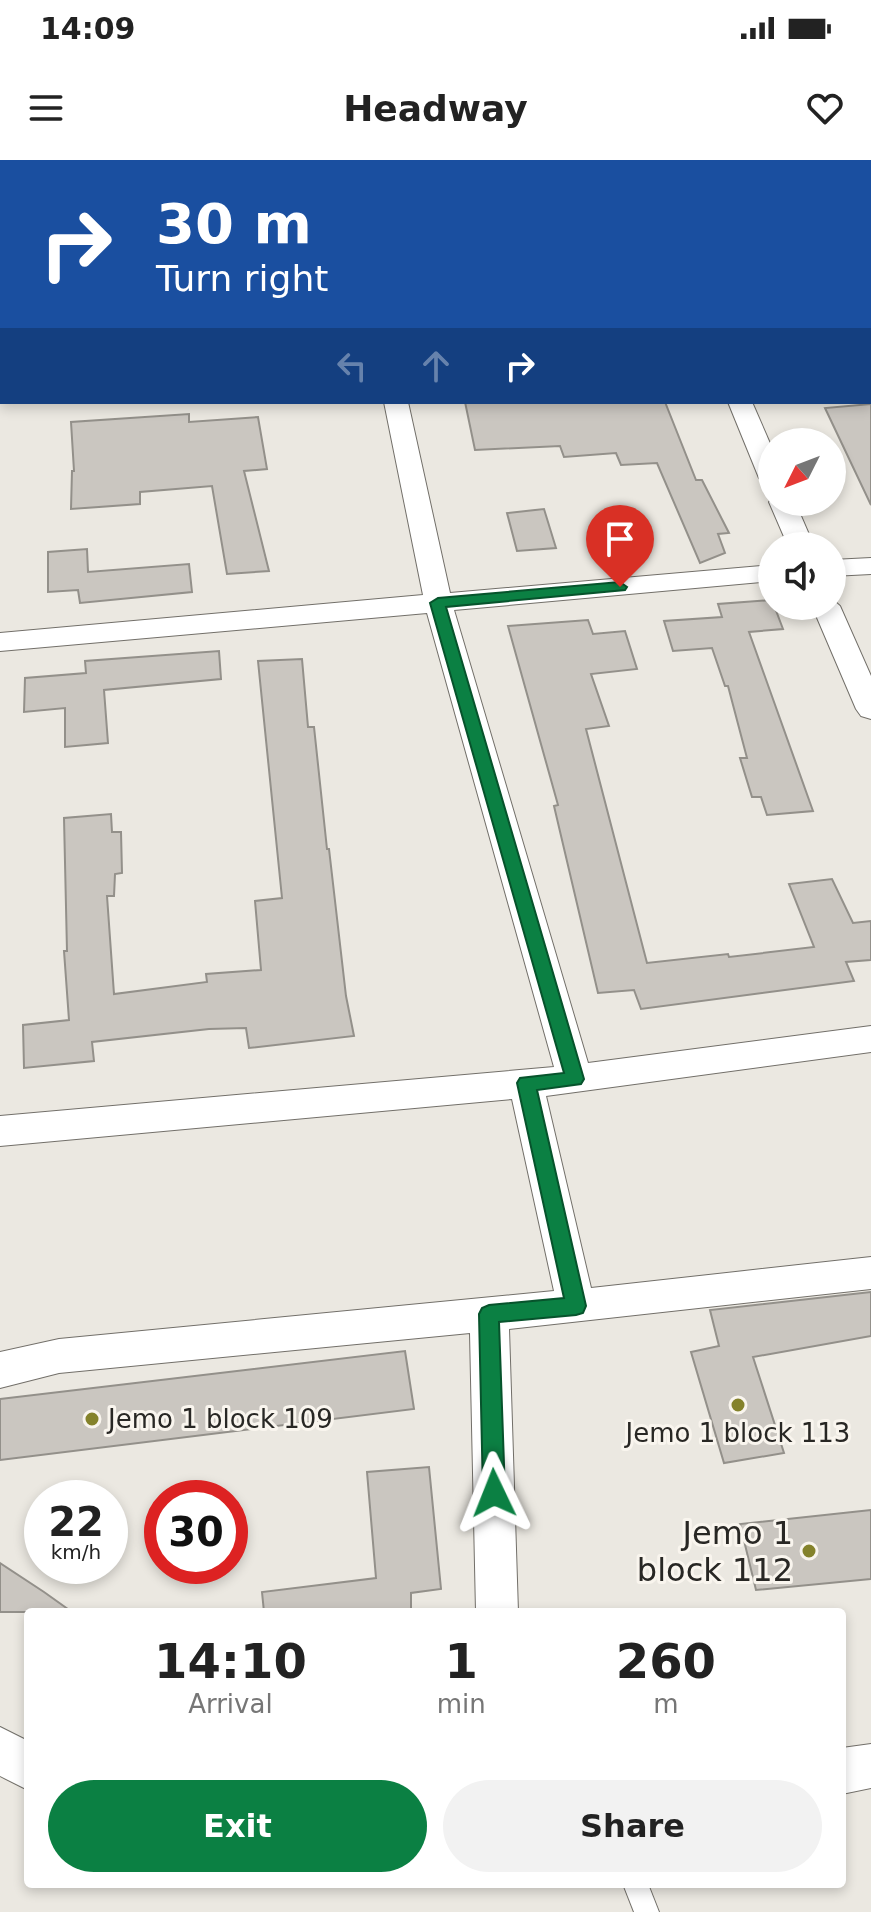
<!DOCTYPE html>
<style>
:root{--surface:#fff;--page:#f2f2f2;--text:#222;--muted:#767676;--accent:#0b8043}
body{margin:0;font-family:"DejaVu Sans",sans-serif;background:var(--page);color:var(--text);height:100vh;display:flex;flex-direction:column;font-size:30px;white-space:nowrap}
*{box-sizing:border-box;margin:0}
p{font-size:26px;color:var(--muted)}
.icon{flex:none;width:44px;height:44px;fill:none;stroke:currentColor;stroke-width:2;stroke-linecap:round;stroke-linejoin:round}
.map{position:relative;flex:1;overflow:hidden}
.drawer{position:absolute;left:24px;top:1448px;width:822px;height:280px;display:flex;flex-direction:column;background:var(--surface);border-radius:8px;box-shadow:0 4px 12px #0003}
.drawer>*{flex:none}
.hud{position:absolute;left:0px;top:0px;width:872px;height:244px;box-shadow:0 4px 12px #0003;background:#1a4fa0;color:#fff;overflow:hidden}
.needle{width:52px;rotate:228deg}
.fabs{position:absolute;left:758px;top:268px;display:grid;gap:16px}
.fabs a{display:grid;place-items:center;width:88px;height:88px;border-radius:50%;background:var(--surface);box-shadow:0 4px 12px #0003;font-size:40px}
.speed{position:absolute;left:24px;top:1320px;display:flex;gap:16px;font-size:40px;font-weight:700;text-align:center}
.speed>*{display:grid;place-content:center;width:104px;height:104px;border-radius:50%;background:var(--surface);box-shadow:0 4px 12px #0003;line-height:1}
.speed small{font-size:20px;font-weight:400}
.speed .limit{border:12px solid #d22;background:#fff;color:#111}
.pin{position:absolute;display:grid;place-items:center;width:68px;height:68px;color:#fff;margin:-82px -34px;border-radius:50% 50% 50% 0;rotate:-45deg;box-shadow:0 0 8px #0007}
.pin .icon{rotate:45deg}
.me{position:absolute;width:88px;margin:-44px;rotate:358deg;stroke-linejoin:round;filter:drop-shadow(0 0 6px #0008)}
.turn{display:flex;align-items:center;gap:28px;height:168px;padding:0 24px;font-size:36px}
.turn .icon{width:104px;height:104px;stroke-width:2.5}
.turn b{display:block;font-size:56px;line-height:68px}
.lanes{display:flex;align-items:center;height:76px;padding:0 24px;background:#0003;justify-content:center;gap:40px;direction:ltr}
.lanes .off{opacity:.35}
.eta{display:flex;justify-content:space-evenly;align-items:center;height:136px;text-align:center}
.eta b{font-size:48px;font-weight:600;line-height:56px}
.button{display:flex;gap:16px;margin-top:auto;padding:16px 24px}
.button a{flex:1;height:92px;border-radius:48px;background:var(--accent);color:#fff;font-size:32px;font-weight:600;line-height:92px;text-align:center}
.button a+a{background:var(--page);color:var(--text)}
.status{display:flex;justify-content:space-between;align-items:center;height:56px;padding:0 40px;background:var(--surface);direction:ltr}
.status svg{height:22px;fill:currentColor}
header{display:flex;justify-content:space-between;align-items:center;height:104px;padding:0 24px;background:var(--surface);font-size:36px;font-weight:600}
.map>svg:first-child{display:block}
.building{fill:#cac6c0;stroke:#93908a;stroke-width:2}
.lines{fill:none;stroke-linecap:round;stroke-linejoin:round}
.service-casing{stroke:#726f69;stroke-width:2}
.minor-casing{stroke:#726f69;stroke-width:2}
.service{fill:#fff;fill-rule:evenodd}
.minor{fill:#fff;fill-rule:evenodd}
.route{fill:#0b8043;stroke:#07532c;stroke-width:2}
.poi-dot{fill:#84822b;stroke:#f9f5ee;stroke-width:3}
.labels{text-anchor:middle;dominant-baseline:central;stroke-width:6;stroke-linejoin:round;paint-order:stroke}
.poi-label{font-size:26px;fill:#282724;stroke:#f9f5ee;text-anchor:start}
.near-poi-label{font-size:32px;fill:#282724;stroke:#f9f5ee;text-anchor:end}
</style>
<div class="status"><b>14:09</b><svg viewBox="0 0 49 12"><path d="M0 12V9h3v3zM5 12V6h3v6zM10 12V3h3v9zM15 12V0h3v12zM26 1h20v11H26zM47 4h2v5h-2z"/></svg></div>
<header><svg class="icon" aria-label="menu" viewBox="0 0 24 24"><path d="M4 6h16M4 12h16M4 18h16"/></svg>Headway<svg class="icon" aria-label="heart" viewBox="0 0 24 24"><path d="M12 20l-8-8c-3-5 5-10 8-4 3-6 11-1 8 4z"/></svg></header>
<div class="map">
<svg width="871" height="1752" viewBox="0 0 871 1752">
<rect width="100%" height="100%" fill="#ebe8e1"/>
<g class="building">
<polygon points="465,242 665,242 696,320 702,320 729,373 718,374 725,393 700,403 657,303 621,305 616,293 564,297 560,286 475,290"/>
<polygon points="871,244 871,345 825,248"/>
<polygon points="189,254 189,262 258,257 267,309 244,311 269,411 227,414 212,326 140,332 140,344 71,349 72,311 74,311 71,262"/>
<polygon points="544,349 556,388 517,391 507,353"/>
<polygon points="87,389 88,412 189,404 192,432 80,443 78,430 48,432 48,392"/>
<polygon points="772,440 783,469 749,472 813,651 767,655 761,637 752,637 740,598 747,598 728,526 725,526 712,488 673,491 664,461 722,457 718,444"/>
<polygon points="588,460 593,474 625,471 637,509 591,514 609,566 586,569 647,803 728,794 729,797 814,787 789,724 832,719 853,763 871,761 871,800 846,802 854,821 641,849 634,830 598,833 554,646 558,645 508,466"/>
<polygon points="219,491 221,519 104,530 108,583 65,587 65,548 24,552 25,518 86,513 85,501"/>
<polygon points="302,499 308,567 314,567 327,689 329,689 346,836 354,876 249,888 246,868 209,869 92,882 94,901 24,908 23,865 69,860 64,791 67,791 64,658 111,654 112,672 121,672 122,713 115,714 114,736 107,736 114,834 207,822 206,814 261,810 255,741 282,738 258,501"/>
<polygon points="871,1132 871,1176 753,1197 784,1293 724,1303 691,1192 719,1186 710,1150"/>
<polygon points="405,1191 414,1249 0,1300 0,1239"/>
<polygon points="429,1307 441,1429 411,1433 411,1452 264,1452 262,1432 376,1418 367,1312"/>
<polygon points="871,1350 871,1419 756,1430 740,1364"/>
<polygon points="0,1403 44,1432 72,1452 0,1452"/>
</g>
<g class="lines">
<defs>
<polygon id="service" points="623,1724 648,1724 659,1752 634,1752"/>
<g id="minor">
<polygon points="331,0 351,0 352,2 332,2"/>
<polygon points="623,0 643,0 644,2 624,2"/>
<rect x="870" y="104" width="1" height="14"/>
<rect x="0" y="168" width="2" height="14"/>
<polygon points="384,242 408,242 450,433 772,405 772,421 454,450 588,903 871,866 871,892 546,936 591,1128 871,1097 871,1129 509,1169 518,1452 476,1452 470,1173 59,1213 0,1228 0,1192 59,1179 554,1131 512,939 0,986 0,956 554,907 427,453 0,491 0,473 423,435"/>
<polygon points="728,242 752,242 772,288 772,326 763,323 759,318"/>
<polygon points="772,338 772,342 795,342 814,386 788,386 769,342"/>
<polygon points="871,398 871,414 832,416 832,400"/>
<polygon points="832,439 840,446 871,516 871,559 861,556 856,549 812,446 832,446"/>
<polygon points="0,1567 28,1581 28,1630 0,1616"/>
<polygon points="871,1584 871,1628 842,1634 842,1588"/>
</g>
</defs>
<use href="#service" class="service-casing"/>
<use href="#minor" class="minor-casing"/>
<use href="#service" class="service"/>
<use href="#minor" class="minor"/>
</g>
<polygon class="route" points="620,422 627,427 625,430 446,447 584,919 581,924 537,930 586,1146 583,1153 576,1155 499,1162 505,1333 502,1340 494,1343 486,1340 483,1333 479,1154 482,1148 489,1145 564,1138 517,923 520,918 564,913 430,443 438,438"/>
<g class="poi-dot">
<circle cx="738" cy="1245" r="8"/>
<circle cx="92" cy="1259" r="8"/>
<circle cx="809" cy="1391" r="8"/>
</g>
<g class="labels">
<g class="poi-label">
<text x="108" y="1259">Jemo 1 block 109</text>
<text x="738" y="1273" text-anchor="middle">Jemo 1 block 113</text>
</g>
<g class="near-poi-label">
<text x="793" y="1373">Jemo 1<tspan x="793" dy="37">block 112</tspan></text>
</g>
</g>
</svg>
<div class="fabs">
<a><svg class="needle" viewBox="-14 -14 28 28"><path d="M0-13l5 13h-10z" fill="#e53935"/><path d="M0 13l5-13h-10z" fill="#767676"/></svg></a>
<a><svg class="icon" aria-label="sound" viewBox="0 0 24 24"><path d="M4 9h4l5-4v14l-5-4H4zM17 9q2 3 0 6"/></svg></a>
</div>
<div class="speed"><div>22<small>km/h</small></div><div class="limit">30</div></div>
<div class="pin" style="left:620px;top:427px;background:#d93025"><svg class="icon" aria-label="arrive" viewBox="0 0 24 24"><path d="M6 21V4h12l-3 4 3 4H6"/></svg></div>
<svg class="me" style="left:494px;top:1333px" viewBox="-20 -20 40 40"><path d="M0-17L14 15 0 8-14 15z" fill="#0b8043" stroke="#fff" stroke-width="4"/></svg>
<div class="hud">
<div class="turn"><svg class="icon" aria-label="right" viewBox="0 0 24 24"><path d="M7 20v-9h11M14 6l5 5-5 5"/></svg><div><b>30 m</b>Turn right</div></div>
<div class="lanes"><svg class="icon off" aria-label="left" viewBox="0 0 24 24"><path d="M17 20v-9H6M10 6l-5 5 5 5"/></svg><svg class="icon off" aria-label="ahead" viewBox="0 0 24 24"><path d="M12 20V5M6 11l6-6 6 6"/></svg><svg class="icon" aria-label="right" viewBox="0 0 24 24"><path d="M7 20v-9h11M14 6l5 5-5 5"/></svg></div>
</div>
<section class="drawer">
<div class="eta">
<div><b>14:10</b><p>Arrival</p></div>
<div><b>1</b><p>min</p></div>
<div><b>260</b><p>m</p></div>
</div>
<div class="button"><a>Exit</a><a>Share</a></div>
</section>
</div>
